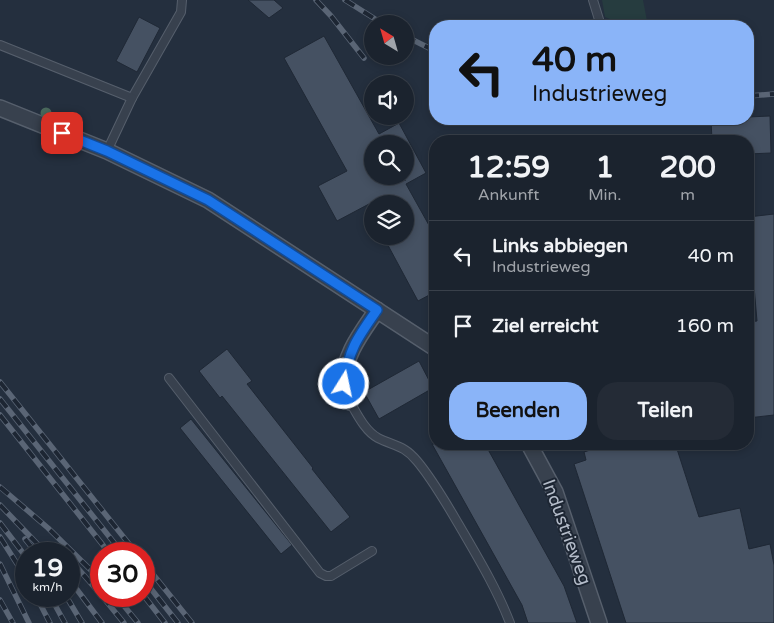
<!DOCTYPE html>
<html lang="de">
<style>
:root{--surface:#1b232e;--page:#242b36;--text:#f1f3f6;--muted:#a0a4aa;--line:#39404a;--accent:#8ab4f8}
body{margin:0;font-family:"Varela Round",sans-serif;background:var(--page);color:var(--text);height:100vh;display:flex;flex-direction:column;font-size:19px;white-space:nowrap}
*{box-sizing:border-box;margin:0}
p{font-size:16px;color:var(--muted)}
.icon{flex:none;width:28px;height:28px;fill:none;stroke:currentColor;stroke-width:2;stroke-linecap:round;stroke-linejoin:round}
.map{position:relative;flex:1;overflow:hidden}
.side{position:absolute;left:429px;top:135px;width:325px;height:315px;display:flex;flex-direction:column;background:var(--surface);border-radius:20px;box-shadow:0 2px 8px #0003,0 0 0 1px var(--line)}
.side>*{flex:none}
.top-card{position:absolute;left:429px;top:20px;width:325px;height:105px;border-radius:20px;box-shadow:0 2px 8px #0003,0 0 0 1px var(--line);background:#8ab4f8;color:#111;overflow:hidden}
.needle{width:32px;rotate:323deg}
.controls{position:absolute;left:364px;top:15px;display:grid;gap:10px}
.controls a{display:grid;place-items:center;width:50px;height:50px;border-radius:50%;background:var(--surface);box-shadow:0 2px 8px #0003,0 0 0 1px var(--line);font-size:25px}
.speed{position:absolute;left:15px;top:542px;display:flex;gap:10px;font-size:25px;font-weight:700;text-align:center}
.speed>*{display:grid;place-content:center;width:65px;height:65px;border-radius:50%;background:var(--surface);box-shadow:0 2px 8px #0003,0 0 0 1px var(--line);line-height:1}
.speed small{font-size:12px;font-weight:400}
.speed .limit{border:8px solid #d22;background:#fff;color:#111}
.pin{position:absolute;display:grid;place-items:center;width:42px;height:42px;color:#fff;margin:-21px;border-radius:10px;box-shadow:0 2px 8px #0006}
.me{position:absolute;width:55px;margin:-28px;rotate:10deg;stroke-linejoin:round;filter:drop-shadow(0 0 4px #0008)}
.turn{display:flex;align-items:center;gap:18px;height:105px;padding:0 20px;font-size:22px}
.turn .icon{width:65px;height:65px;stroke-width:2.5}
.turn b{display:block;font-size:35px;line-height:42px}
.eta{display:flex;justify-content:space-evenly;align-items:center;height:85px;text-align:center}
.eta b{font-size:30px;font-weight:700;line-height:35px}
.primary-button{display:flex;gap:10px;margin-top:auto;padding:10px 20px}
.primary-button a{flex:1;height:58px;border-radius:20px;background:var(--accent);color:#111;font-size:20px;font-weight:700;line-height:58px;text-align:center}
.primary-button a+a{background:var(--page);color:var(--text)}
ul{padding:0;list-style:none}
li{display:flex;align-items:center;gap:15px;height:70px;padding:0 20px;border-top:1px solid var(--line)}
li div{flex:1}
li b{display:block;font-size:19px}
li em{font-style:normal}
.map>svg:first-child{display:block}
.green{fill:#263c3f}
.building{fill:#455162;stroke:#1f2835;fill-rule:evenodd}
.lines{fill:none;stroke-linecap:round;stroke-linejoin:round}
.service-casing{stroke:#565f6c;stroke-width:10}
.minor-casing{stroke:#565f6c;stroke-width:18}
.service{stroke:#38414e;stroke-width:8}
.minor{stroke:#38414e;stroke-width:15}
.rail-casing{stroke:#5a6575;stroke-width:5.5}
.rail{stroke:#1d2633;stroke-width:4;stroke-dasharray:11;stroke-linecap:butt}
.tree{fill:#4b6a5d}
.route-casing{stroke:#114b97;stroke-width:12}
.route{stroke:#1a73e8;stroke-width:9}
.labels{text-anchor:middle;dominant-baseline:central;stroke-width:4;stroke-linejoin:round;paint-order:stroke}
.street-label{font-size:18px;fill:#b4bcc9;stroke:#1d2633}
</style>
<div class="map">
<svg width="774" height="623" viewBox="0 0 774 623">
<rect width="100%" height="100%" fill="#242f3e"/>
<polygon class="green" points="602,0 643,0 648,26 627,26 605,17"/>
<g class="building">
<polygon points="248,0 274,0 283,8 269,18"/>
<polygon points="139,17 160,28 137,72 116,61"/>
<path d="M 324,36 L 379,134 L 399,123 L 426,173 L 406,184 L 435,236 L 435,292 L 418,301 L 383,236 L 405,236 L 405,204 L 369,204 L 337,221 L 318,186 L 347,171 L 284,58 ZM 372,144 L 405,144 L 405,181 L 402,176 L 372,176 Z"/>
<polygon points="770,116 771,153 748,154 748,141 712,141 711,119 748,119 748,117"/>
<polygon points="774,214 774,415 748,418 748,322 757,321 748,217"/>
<polygon points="227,349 252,381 247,384 313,468 312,469 350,517 331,532 222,396 220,398 199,371"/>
<polygon points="419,361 433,388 379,419 364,392"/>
<polygon points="191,419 292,545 281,554 180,428"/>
<polygon points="432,444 485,444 564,586 577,623 528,623 522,605"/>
<polygon points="609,444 629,444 677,449 699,517 740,508 749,549 770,544 774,565 774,623 626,623 574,464 586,460 584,452"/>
</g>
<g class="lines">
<defs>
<g id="service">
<polyline points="593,0 601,26"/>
<polyline points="0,45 132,98 181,12 182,0"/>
<polyline points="107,151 132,98"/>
<polyline points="169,378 320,573 326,576 331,576 372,551"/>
<path d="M 350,402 C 357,414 365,431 378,438 C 394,446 404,445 417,461 C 433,480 446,503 459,525 C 477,556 497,589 510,623"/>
</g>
<g id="minor">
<polyline points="0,108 107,151 208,200 435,348"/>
<path d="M 350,402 C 348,396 344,389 344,383 C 343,355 363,331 377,310"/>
<polyline points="529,444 555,492 599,623"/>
</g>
</defs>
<use href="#service" class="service-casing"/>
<use href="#minor" class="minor-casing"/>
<use href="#service" class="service"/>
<use href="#minor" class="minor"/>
<defs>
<g id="rail">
<polyline points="316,0 331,16 364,58"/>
<polyline points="345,0 383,24"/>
<polyline points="405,36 435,51"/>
<polyline points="748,96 774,94"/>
<polyline points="0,382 137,554"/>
<polyline points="0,399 123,554"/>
<polyline points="0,415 110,554"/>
<polyline points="0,487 48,528 101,580"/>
<polyline points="0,505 47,554"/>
<polyline points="0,523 26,557"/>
<polyline points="0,537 26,578"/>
<polyline points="25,539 37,554"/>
<polyline points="69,558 101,595"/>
<polyline points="144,563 192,623"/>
<polyline points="0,564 29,623"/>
<polyline points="69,579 102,623"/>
<polyline points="144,580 178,623"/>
<polyline points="36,596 50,623"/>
<polyline points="50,596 65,623"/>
<polyline points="66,596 82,623"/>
<polyline points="102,596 124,623"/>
<polyline points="116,596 138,623"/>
<polyline points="144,596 165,623"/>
<polyline points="0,600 13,623"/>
</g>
</defs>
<use href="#rail" class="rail-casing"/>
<use href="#rail" class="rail"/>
</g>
<g class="tree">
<circle cx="46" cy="113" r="5.5"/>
<circle cx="75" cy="125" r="5.5"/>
</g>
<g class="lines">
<defs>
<path id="route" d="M 62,133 L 107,151 L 208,200 L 377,310 C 358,337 348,350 344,384"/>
</defs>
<use href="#route" class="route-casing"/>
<use href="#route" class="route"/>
</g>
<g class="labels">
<g class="street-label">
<text transform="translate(567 532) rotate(70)">Industrieweg</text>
</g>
</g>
</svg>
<div class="controls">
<a><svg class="needle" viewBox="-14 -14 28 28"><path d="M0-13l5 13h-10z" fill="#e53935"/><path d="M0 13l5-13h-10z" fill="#a0a4aa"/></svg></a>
<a><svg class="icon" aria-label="sound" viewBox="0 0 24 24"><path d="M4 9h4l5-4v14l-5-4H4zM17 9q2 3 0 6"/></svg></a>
<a><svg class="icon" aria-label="search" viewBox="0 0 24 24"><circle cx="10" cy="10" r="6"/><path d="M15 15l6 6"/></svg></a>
<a><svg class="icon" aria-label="layers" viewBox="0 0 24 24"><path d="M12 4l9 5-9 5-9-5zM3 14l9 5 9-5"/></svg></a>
</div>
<div class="speed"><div>19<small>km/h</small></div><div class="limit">30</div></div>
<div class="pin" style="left:62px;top:133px;background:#d93025"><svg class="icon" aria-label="arrive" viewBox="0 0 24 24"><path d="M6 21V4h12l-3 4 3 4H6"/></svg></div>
<svg class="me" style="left:344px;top:384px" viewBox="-20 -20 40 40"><circle r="17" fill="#1a73e8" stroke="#fff" stroke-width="3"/><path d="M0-11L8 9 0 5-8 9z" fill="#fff"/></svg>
<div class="top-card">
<div class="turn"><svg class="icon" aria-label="left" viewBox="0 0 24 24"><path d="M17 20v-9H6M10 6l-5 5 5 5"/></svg><div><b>40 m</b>Industrieweg</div></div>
</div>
<section class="side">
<div class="eta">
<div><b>12:59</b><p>Ankunft</p></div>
<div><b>1</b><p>Min.</p></div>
<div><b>200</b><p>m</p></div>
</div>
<ul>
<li><svg class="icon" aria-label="left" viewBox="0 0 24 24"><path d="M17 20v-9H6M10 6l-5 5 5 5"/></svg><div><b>Links abbiegen</b><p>Industrieweg</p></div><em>40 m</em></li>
<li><svg class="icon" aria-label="arrive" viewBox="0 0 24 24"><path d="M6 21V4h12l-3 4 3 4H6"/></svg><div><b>Ziel erreicht</b></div><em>160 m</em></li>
</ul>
<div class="primary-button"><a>Beenden</a><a>Teilen</a></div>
</section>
</div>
